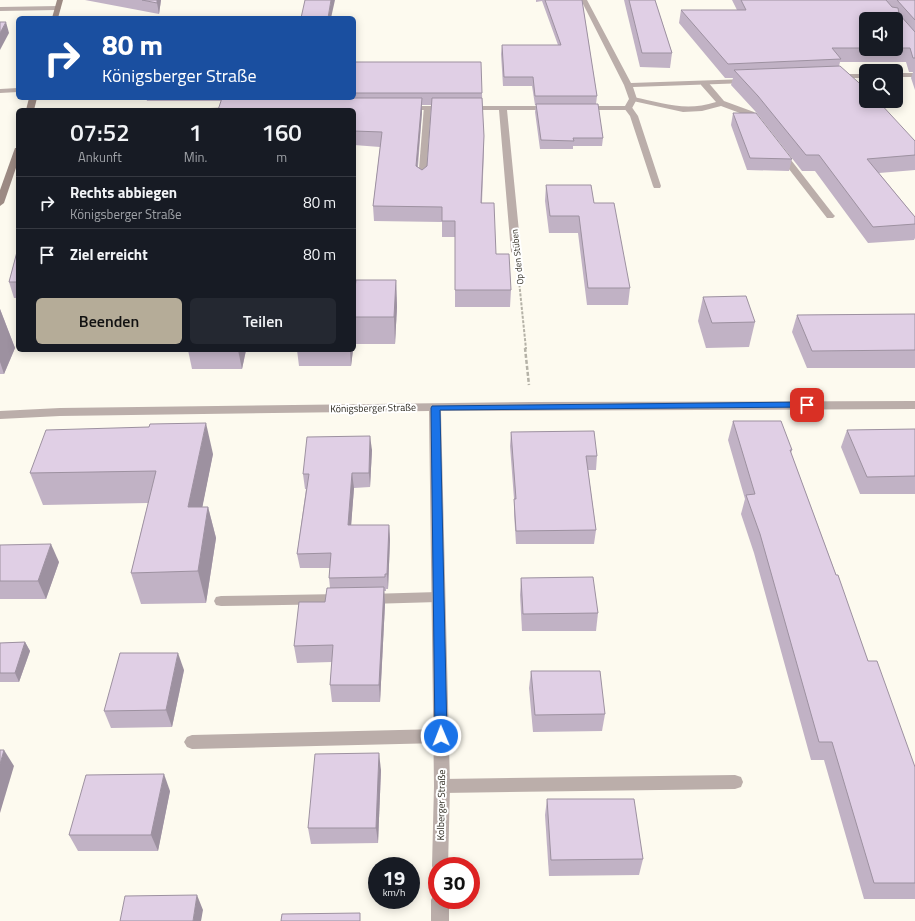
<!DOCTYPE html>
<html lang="de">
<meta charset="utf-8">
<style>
:root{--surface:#171b24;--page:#242831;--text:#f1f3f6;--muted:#9ea1a6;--line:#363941;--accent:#b5ac98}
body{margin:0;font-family:"Titillium Web",sans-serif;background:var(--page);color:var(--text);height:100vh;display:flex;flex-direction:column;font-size:15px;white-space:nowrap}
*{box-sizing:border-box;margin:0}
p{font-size:13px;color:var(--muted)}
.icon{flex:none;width:22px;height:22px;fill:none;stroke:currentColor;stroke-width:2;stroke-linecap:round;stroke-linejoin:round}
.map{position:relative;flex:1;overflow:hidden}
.sheet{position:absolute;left:16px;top:108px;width:340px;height:244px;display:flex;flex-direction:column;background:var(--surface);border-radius:6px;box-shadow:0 2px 10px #0003}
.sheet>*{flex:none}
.hud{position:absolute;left:16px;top:16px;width:340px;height:84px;border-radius:6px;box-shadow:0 2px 10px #0003;background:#1a4fa0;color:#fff;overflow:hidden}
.controls{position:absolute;left:859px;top:12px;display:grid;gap:8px}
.controls a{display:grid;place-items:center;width:44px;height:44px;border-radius:6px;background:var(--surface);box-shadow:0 2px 10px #0003;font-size:20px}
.speed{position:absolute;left:368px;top:857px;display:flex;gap:8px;font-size:20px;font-weight:700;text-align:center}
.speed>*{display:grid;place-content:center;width:52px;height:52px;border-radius:50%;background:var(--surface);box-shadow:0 2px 10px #0003;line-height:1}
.speed small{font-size:10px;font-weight:400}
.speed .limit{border:6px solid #d22;background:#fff;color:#111}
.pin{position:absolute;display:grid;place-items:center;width:34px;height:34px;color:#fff;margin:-17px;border-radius:8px;box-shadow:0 2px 6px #0006}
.me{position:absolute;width:44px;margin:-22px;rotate:359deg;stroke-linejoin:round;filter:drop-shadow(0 0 3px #0008)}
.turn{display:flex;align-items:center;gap:14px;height:84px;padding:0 20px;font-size:18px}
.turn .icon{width:52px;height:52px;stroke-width:2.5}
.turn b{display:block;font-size:28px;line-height:34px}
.eta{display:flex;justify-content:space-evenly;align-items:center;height:68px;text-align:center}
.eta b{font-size:24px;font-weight:600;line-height:28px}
.button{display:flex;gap:8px;margin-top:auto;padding:8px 20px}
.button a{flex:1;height:46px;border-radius:6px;background:var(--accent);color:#111;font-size:16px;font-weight:600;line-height:46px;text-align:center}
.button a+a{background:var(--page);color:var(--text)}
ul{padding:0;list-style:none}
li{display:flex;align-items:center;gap:12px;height:52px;padding:0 20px;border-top:1px solid var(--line)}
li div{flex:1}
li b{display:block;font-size:15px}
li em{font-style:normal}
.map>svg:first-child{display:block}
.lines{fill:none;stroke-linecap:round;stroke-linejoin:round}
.path-far1{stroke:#b5b2a7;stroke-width:2;stroke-dasharray:3 1.5;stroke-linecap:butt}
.path{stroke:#b5b2a7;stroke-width:2.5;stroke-dasharray:4 2;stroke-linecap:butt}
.lane{fill:#bbaeaa;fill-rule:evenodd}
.street{fill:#bbaeaa;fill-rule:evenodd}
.secondary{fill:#9c8a83;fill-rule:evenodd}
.wall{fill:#c1b2c5;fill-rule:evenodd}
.shaded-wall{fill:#9d91a0}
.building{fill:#e0cfe5;stroke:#9d91a0}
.route{fill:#1a73e8;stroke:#114b97}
.labels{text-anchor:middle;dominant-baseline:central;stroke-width:4;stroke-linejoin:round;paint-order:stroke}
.far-street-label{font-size:9px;fill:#2b281e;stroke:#fff}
.street-label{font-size:10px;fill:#2b281e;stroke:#fff}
</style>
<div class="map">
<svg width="915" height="921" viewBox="0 0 915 921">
<rect width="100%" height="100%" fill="#fdfaef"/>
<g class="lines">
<polyline class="path-far1" points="518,271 526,349"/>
<polyline class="path" points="525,348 529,385"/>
<g class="lane">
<polygon points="0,7 58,6 61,8 58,10 0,11"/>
<path d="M 701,81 L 707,81 L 724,101 L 754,112 L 764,125 L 763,127 L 757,127 L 748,116 L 721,106 L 702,111 L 683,112 L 633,101 L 629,99 L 633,97 C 664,103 685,112 716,102 L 701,85 Z"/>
<polygon points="18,88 18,92 0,93 0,89"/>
<polygon points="424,106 427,106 431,108 426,181 422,184 418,181"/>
<polygon points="625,106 631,106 638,116 661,186 660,188 654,188 653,186 630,116 624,108"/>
<polygon points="778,151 784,151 833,214 835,216 833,218 827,218 778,155 777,153"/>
<polygon points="438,592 443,593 445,597 443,601 438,602 369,604 364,603 362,599 364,595 369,594"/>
<polygon points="341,594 346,595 348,599 346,603 341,604 221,606 216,605 214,601 216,597 221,596"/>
<polygon points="441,729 446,731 449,736 446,741 441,743 192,749 187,747 184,742 187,737 192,735"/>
<polygon points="735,775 741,777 743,782 741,787 735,789 442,793 436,791 434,786 436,781 442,779"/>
</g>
<g class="street">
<polygon points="581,0 587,0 631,83 747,79 751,81 747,83 633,87 637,99 631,110 579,110 578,108 582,106 625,106 629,99 624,85"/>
<rect x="896" y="73" width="19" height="4"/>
<rect x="832" y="74" width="34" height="4"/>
<polygon points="403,106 447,106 451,108 447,110 406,110 402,108"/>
<polygon points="465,106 551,106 555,108 551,110 507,110 521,252 519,254 516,255 511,252 499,110 468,110 464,108"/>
<polygon points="233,107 236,107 236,110 206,110 210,108"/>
<polygon points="915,401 915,409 441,411 450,786 448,866 437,866 437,873 434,872 432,866 434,786 429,411 60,416 0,419 0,411 60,408 531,402"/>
<polygon points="437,893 437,900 449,900 449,921 431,921 431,900 434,894"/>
</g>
<g class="secondary">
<polygon points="57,0 63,0 58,18 52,18"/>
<polygon points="29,98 37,98 34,110 26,110"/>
<polygon points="15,148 18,148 18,162 4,203 0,206 0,190"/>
</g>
</g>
<g class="wall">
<polygon points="85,0 161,0 159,14"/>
<polygon points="536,0 582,0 597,96 596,104 603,138 602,146 573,146 573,149 540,149 535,112 536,105 535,105 532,86 503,86 501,54 502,45 558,45 542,1 536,2"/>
<polygon points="624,0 655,0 672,53 670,68 640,67"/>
<path d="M 732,0 L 915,0 L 915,90 L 911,78 L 913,72 L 909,72 L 906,62 L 840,62 L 839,66 L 915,141 L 915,170 L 879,173 L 915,217 L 915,238 L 914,240 L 868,243 L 815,171 L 802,171 L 755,111 L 731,85 L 733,78 L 725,78 L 679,23 L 681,10 L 737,10 ZM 866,19 L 896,19 L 896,49 L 866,49 Z"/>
<path d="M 354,62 L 482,93 L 484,151 L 482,203 L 496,254 L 511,290 L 510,307 L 455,307 L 455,237 L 442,237 L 442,222 L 374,221 L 373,206 L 380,147 L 354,145 L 354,110 L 222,101 L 147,101 L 146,98 L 354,98 ZM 422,105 L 431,105 L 427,166 L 422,170 L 418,167 L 422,112 Z"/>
<polygon points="733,113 792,159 789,171 747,170 731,125"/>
<polygon points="546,185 594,203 630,288 628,305 587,305 578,233 549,233 545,201"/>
<polygon points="18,248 18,298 14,298 9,282"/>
<polygon points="396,280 397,307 395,344 354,344 354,296"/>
<polygon points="703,297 755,322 749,347 706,348 698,321"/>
<polygon points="0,309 15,348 4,374 0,374"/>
<polygon points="915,314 915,368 807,368 792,332 797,315"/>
<polygon points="188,350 246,350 242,369 192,369"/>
<polygon points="297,350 353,350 351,366 299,366"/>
<polygon points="733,421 792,450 791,453 868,661 915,767 915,899 864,899 824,760 811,760 754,553 741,514 745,499 728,440"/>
<polygon points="915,429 915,494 860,494 841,447 847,430"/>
<polygon points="511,432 597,456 596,470 588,470 596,530 594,544 516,544 514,513 514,499 510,446"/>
<polygon points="372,450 370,487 354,488 351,525 389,525 390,540 388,589 386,589 386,591 384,591 385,604 380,702 332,702 330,685 332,662 297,663 294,646 325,602 330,588 329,578 330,568 300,568 297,554 306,489 305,489 303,474"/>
<polygon points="213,454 202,507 208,507 216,538 206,603 141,604 131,573 148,503 43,505 30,473"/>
<polygon points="0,545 59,562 46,599 0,599"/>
<polygon points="521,578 598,613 596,631 522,631 520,595"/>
<polygon points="25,642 30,651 19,682 0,682 0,643"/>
<polygon points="184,670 172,727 111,728 104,711"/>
<polygon points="531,671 605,714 602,731 533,732 529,688"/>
<polygon points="381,770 378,843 311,844 308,828"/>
<polygon points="170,791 158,851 78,851 69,835"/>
<polygon points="547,799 643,859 639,875 549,876 545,815"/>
</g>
<g class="shaded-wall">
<polygon points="157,0 161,0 159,14 157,3"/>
<polygon points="331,0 335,0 331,18 328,18"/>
<polygon points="6,22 9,33 0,50 0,33"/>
<polygon points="422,98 422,112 416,181 416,166"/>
<polygon points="396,280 397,307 395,344 394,317"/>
<polygon points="0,309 15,348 4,374 0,362"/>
<polygon points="238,350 246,350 242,369"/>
<polygon points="350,350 353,350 351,366"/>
<polygon points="206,423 213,454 196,539 188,507"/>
<polygon points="370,436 372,450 370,487 369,473"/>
<polygon points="352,473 354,488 350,540 348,525"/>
<polygon points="208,507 216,538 206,603 198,571"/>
<polygon points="389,525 390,540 388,589 387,574"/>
<polygon points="51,544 59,562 46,599 38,581"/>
<polygon points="384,587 385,604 380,702 379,685"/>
<polygon points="25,642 30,651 19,682 15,673"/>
<polygon points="178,653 184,670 172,727 166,710"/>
<polygon points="4,750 14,766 0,813 0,764"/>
<polygon points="379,753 381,770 378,843 376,828"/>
<polygon points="164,774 170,791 158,851 151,835"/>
<polygon points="197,895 203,910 201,921 193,921"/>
</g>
<g class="building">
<polygon points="142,0 157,0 157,3"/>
<polygon points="305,0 331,0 328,18 301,18"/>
<polygon points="545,0 582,0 597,96 535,96 533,77 504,77 502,45 561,45"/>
<polygon points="629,0 655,0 672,53 642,53"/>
<polygon points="741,0 886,0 892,7 898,8 899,14 915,32 915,58 913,58 910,48 896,48 896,19 866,19 866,48 832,48 841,59 728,64 681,10 746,10"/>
<polygon points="897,0 915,0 915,20"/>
<polygon points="0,22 6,22 0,33"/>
<polygon points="354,62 481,62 482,93 354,93"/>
<polygon points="840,66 866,89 866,101 878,101 915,141 915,155 867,159 915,217 915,224 873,227 819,155 806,155 758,96 734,70"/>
<polygon points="222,98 422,98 416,166 422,170 427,166 432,98 482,98 484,136 481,203 494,203 496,254 509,254 511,290 455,290 455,221 442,221 442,207 373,206 382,132 354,131 354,110 218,110"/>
<polygon points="536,104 598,104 603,138 573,138 574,141 541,140"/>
<polygon points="733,113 756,113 792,159 750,158"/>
<polygon points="546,185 591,185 594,203 614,203 630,288 588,288 579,216 550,216"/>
<polygon points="18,248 18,282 9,282"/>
<polygon points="356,280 396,280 394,317 354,317 354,296"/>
<polygon points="746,296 755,322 712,323 703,297"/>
<polygon points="915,314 915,350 812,351 797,315"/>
<polygon points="733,421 781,421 792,450 790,450 836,575 838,575 868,661 877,661 915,767 915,883 874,883 832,742 819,742 760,534 746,495 755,494"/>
<polygon points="206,423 188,507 208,507 198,571 131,573 156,471 30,473 46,430 149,427 150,424"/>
<polygon points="915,429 915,476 867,477 847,430"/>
<polygon points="594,431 597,456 586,456 596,530 516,531 514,499 516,499 511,432"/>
<polygon points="370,436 369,473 352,473 348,525 389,525 387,574 385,574 385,577 329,578 331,553 297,554 309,474 303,474 307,437"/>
<polygon points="51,544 38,581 0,581 0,545"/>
<polygon points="593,577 598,613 523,614 521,578"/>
<polygon points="384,587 379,685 330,685 333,645 294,646 299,602 325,602 327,588"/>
<polygon points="25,642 15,673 0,673 0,643"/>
<polygon points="120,653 178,653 166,710 104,711"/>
<polygon points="531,671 600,671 605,714 535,715"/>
<polygon points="0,750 4,750 0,764"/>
<polygon points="379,753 376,828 308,828 315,754"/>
<polygon points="164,774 151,835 69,835 86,775"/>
<polygon points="547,799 634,799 643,859 551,860"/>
<polygon points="197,895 193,921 120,921 125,896"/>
<polygon points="360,913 360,921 281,921 282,914"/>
</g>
<polygon class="route" points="807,402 812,405 810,407 440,410 447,736 445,740 441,741 437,740 435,736 431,408 432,406"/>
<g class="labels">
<g class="far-street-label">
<text transform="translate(517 257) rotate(-96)">Op den Stüben</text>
</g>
<g class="street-label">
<text transform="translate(373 408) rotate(-1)">Königsberger Straße</text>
<text transform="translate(441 805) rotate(-89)">Kolberger Straße</text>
</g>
</g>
</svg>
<div class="controls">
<a><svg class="icon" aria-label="sound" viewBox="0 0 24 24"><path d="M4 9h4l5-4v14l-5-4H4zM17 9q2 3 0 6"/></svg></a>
<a><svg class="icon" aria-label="search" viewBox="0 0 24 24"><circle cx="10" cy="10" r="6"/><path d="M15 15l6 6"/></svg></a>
</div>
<div class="speed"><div>19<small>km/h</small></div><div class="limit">30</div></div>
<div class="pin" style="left:807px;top:405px;background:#d93025"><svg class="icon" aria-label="arrive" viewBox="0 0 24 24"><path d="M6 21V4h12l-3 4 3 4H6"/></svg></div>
<svg class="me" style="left:441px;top:736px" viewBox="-20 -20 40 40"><circle r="17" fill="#1a73e8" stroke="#fff" stroke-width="3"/><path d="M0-11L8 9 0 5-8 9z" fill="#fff"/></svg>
<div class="hud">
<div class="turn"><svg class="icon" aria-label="right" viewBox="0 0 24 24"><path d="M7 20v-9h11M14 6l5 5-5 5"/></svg><div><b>80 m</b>Königsberger Straße</div></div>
</div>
<section class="sheet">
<div class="eta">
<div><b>07:52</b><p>Ankunft</p></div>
<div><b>1</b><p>Min.</p></div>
<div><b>160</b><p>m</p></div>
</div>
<ul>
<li><svg class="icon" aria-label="right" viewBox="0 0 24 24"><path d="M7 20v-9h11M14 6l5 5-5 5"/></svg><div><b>Rechts abbiegen</b><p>Königsberger Straße</p></div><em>80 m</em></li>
<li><svg class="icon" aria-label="arrive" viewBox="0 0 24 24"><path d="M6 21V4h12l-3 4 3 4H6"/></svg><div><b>Ziel erreicht</b></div><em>80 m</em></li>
</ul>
<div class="button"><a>Beenden</a><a>Teilen</a></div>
</section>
</div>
